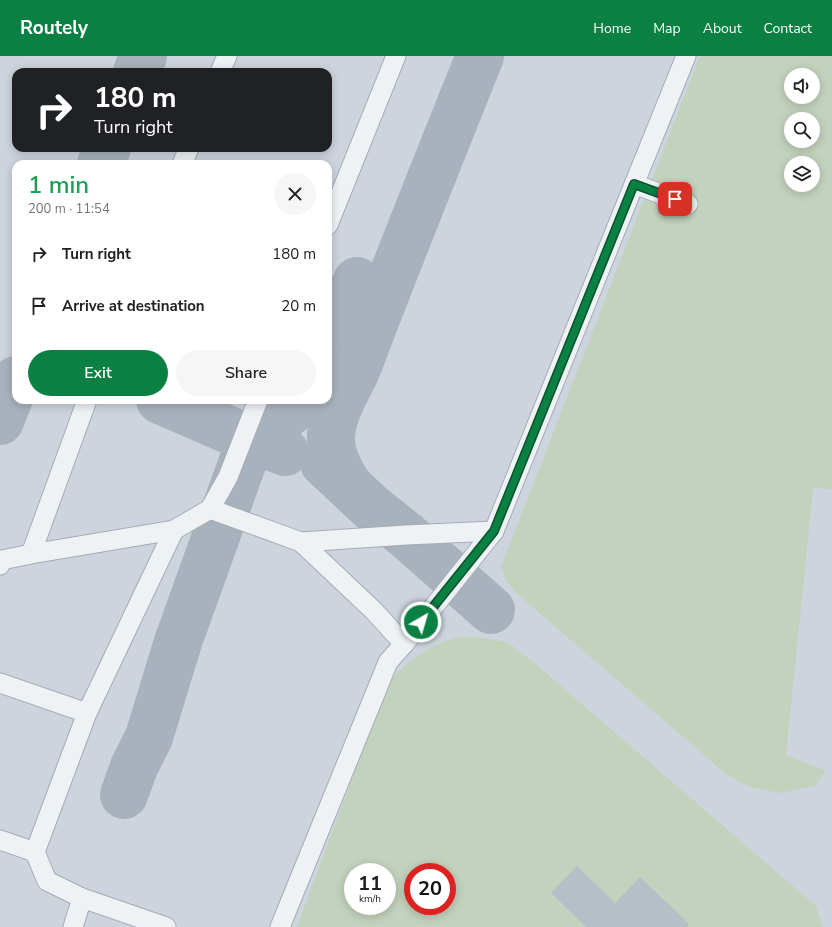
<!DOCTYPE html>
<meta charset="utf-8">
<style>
:root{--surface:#fff;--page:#f6f6f6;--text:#202124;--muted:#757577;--accent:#0b8043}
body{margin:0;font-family:"Nunito Sans",sans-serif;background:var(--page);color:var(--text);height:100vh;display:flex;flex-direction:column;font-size:15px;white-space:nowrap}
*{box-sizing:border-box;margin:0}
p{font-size:13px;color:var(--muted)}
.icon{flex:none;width:22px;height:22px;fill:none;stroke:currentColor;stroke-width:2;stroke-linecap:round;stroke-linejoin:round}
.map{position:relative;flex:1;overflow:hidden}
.details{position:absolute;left:12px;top:104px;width:320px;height:244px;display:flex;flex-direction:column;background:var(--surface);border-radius:12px;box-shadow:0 2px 10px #0003}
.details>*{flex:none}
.top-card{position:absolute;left:12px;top:12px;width:320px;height:84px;border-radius:12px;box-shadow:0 2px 10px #0003;background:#202124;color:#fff;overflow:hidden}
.controls{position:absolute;left:784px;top:12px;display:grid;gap:8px}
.controls a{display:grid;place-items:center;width:36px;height:36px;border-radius:50%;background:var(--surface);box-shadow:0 2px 10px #0003;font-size:20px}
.speed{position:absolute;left:344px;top:807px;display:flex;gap:8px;font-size:20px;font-weight:700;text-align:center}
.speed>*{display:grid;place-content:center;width:52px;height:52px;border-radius:50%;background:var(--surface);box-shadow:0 2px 10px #0003;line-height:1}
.speed small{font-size:10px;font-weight:400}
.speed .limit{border:6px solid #d22;background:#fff;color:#111}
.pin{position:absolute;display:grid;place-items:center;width:34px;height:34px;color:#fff;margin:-17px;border-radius:8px;box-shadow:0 2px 6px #0006}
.me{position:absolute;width:44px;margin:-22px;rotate:38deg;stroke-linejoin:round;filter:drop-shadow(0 0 3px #0008)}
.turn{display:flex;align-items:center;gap:14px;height:84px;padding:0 16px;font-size:18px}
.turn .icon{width:52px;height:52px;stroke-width:2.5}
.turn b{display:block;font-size:28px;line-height:34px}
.round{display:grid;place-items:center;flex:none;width:42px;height:42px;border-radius:21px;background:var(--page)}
.head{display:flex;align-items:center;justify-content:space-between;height:68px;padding:0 16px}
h1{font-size:24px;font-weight:600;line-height:30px;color:#1e9e55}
.button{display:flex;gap:8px;margin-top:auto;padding:8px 16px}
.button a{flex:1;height:46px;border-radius:24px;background:var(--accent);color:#fff;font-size:16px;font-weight:600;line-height:46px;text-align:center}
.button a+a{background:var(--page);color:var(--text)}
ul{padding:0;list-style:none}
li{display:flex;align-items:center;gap:12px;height:52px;padding:0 16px}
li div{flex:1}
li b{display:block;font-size:15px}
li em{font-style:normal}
header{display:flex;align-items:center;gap:24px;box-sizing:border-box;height:56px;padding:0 20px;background:var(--accent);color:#fff}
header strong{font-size:19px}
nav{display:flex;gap:22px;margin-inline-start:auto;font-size:14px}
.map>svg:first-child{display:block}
.built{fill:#cdd4dd;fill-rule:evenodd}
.green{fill:#c3d2bc;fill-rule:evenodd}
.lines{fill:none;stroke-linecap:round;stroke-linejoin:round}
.taxiway{stroke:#a8b2bc;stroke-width:48}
.building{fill:#b6bec8}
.minor-casing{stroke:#a5acb5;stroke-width:21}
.minor{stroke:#eff2f5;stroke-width:19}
.route-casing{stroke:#07532c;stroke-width:10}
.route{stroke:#0b8043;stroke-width:7}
</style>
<header>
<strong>Routely</strong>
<nav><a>Home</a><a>Map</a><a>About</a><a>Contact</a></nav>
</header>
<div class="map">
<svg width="832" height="871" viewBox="0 0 832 871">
<rect width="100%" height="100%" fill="#dce1e7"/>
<path class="built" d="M 0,0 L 832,0 L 832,871 L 0,871 ZM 16,16 L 328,16 L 328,92 L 16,92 ZM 791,19 L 813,19 L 813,41 L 791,41 ZM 791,63 L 813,63 L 813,85 L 791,85 ZM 791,107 L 813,107 L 813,129 L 791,129 ZM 16,108 L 328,108 L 328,344 L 16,344 ZM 353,816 L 387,816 L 387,850 L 353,850 ZM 413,816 L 447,816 L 447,850 L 413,850 Z"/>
<g class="green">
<path d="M 700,0 L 832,0 L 832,433 L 813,432 L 786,699 L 826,715 L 815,730 L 780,737 L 755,732 L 743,728 L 726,718 L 514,535 L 506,524 L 501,511 ZM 791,19 L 813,19 L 813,41 L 791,41 ZM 791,63 L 813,63 L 813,85 L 791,85 ZM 791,107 L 813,107 L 813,129 L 791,129 Z"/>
<path d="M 477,581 L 507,586 L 532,605 L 816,850 L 823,871 L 297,871 L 388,626 C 407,607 428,589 455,582 C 461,580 470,581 477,581 ZM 353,816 L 387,816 L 387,850 L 353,850 ZM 413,816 L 447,816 L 447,850 L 413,850 Z"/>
</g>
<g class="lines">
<g class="taxiway">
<polyline points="137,16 143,0"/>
<polyline points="101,108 107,92"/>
<polyline points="328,292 357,225"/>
<polyline points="160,344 243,380 285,396"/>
<polyline points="0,365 16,324"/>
<polyline points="324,407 371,451 406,479 491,554"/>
<path d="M 347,428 C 339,413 330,398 331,380 C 332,354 350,331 359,307 C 398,204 439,102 480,0"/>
<polyline points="124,739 134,711 149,681 178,586 243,405 254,384 296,351 302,344"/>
</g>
</g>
<polygon class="building" points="577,810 615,847 640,821 689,868 687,871 586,871 551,837"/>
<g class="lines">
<defs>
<g id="minor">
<polyline points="220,16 227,0"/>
<polyline points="182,108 189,92"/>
<polyline points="634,128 688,148"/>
<polyline points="328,169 396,0"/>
<polyline points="87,344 31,498 174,474 210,453 228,421 258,344"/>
<polyline points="210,453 301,486 406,479 494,475 686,0"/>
<polyline points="0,509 2,504 31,498"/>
<polyline points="404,588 494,475"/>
<polyline points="0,627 87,657"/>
<polyline points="0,784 35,796"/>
<polyline points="73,871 82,842"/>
<polyline points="166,871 82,842 47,825 35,796 87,657 174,474"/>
<polyline points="280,871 388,606 404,588 374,555 301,486"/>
</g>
</defs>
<use href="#minor" class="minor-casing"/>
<use href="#minor" class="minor"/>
</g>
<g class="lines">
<defs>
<polyline id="route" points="421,566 494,475 634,128 675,143"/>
</defs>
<use href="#route" class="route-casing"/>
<use href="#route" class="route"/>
</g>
</svg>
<div class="controls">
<a><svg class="icon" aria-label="sound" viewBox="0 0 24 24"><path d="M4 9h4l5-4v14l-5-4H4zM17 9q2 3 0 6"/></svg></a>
<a><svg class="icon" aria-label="search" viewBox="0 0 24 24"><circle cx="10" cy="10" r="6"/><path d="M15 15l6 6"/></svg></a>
<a><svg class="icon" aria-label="layers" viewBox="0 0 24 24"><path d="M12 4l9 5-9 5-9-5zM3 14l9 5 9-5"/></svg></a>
</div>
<div class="speed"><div>11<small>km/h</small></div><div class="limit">20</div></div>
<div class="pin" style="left:675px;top:143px;background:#d93025"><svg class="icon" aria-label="arrive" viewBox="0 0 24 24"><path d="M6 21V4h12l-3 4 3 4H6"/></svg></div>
<svg class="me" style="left:421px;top:566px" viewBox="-20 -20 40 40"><circle r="17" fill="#0b8043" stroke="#fff" stroke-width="3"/><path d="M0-11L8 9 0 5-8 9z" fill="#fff"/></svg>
<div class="top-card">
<div class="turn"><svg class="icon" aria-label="right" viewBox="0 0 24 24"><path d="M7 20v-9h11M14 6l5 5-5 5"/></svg><div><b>180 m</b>Turn right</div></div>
</div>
<section class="details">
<div class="head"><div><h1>1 min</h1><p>200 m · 11:54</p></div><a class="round"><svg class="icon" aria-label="close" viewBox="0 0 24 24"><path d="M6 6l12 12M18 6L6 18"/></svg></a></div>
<ul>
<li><svg class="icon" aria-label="right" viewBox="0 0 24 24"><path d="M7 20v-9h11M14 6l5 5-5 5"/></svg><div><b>Turn right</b></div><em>180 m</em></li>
<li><svg class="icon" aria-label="arrive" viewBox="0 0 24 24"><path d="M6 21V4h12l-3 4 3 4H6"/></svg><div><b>Arrive at destination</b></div><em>20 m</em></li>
</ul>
<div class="button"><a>Exit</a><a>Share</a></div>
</section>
</div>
